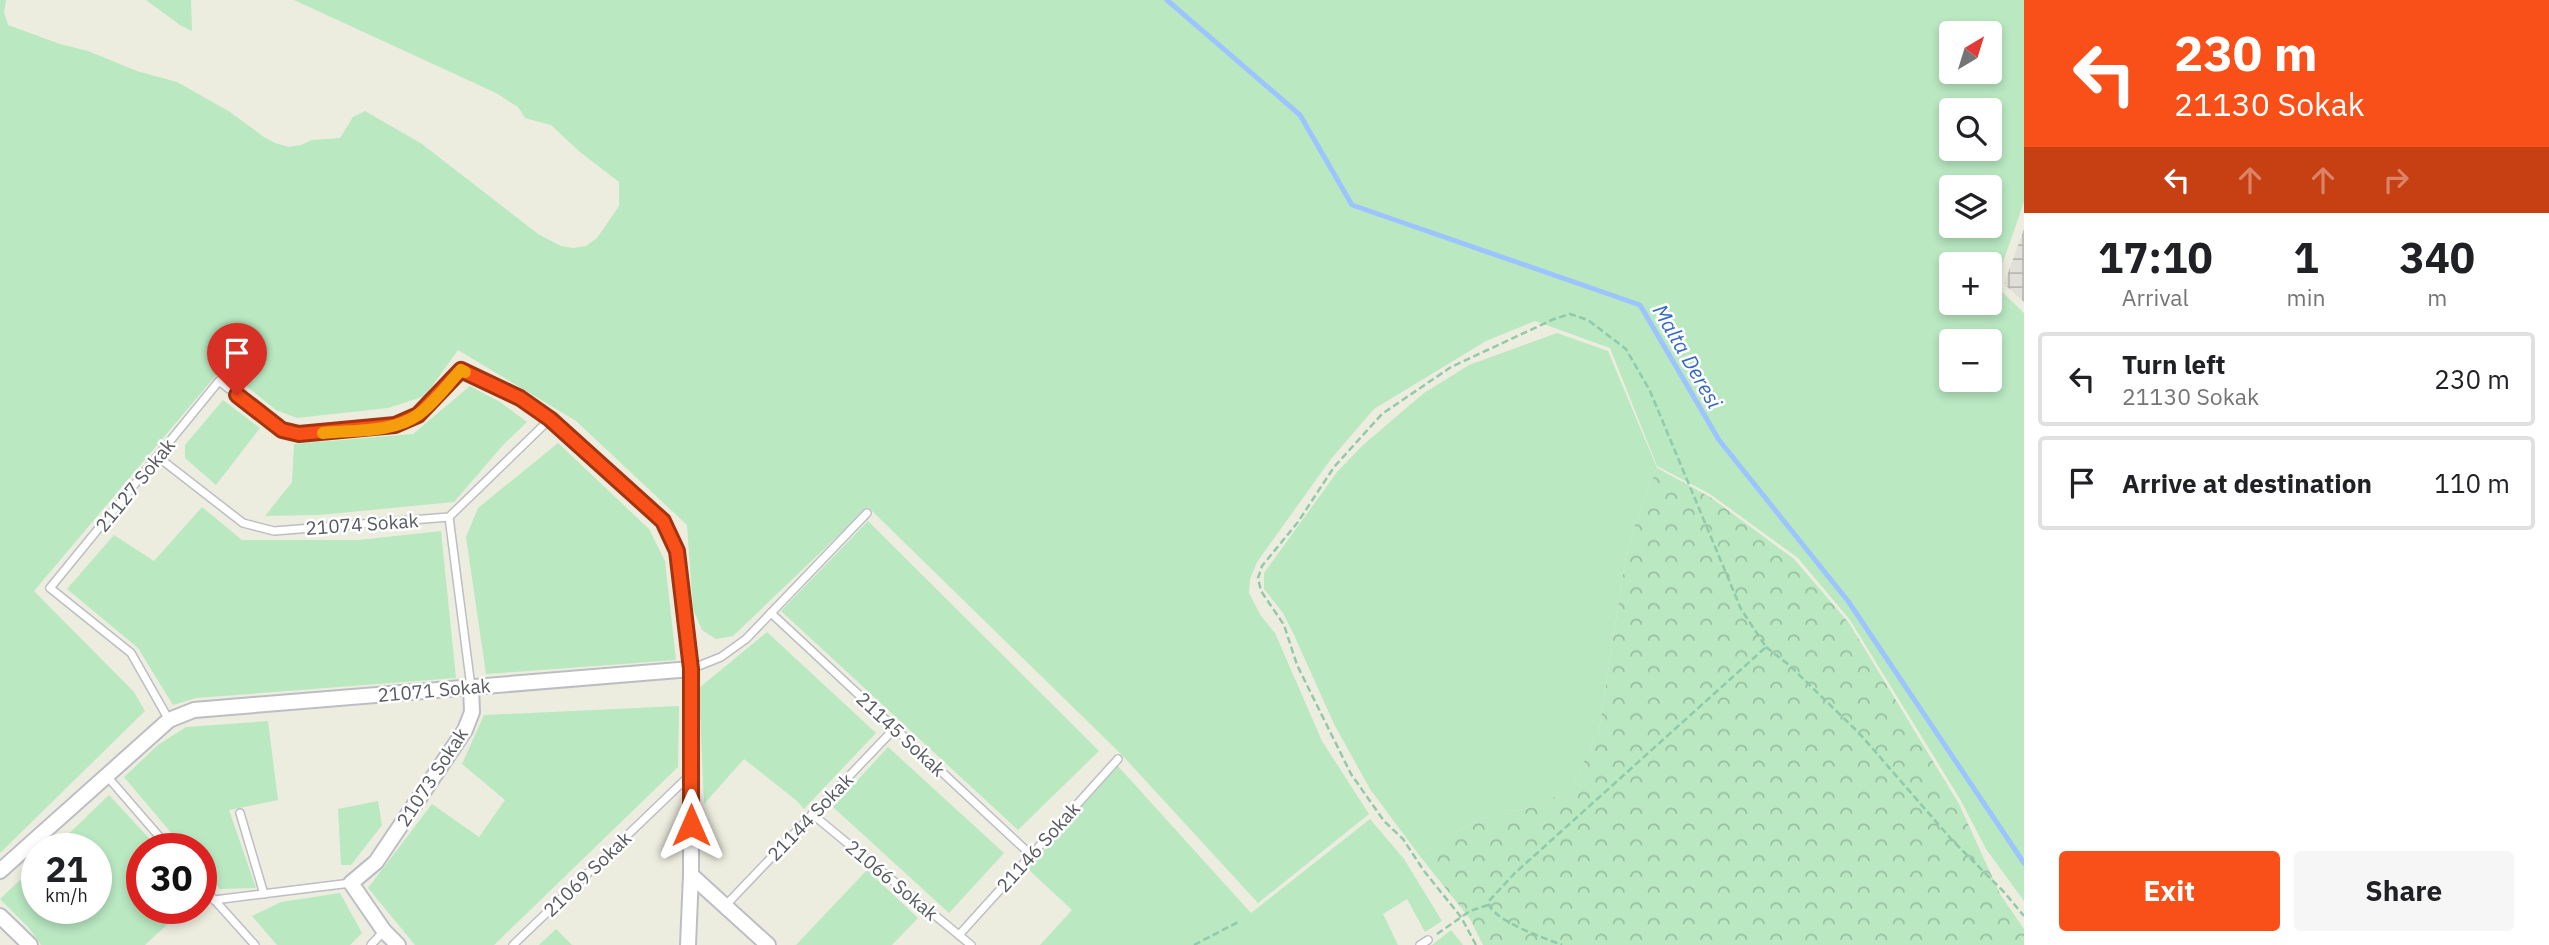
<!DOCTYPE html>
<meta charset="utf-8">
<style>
:root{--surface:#fff;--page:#f6f6f6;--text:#202124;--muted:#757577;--line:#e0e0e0;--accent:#f95019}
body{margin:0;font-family:"IBM Plex Sans",sans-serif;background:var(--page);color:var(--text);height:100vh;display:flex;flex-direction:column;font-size:26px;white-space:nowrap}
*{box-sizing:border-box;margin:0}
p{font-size:23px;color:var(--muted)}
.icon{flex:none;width:38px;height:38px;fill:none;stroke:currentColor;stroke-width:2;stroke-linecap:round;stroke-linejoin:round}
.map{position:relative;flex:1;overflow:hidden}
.details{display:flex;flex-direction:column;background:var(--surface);width:525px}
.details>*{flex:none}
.top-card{background:#f95019;color:#fff;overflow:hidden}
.needle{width:46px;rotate:38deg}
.fabs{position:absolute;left:1939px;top:21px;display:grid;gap:14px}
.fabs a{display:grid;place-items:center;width:63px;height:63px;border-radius:7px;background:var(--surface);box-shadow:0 4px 10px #0003;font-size:35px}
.speed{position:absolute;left:21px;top:833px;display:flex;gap:14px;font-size:35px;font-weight:700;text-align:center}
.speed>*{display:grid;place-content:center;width:91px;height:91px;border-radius:50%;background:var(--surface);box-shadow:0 4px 10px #0003;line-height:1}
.speed small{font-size:18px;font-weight:400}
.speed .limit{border:10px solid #d22;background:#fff;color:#111}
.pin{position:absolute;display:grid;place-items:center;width:60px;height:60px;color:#fff;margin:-72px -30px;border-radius:50% 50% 50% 0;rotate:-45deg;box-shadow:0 0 7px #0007}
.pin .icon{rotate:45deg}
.me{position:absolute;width:77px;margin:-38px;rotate:0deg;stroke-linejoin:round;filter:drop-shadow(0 0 5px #0008)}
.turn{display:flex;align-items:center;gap:24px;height:147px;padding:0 35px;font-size:32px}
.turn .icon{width:91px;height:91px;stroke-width:2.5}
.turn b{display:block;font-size:49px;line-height:60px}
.lanes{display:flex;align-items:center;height:66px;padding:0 35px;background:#0003;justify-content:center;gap:35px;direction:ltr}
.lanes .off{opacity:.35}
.eta{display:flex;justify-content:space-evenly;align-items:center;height:119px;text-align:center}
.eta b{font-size:42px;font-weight:700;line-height:49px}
.button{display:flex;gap:14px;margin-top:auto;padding:14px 35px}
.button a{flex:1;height:80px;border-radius:7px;background:var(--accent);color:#fff;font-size:28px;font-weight:700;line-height:80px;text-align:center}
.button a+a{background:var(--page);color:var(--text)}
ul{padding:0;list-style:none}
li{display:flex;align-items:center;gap:21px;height:94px;margin:0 14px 10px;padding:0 21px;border:4px solid var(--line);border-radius:7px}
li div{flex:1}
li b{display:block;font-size:26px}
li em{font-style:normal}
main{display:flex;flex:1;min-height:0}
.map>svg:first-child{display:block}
.industrial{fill:url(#industrial-grid)}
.green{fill:#b9e8c1;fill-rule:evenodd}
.forest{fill:url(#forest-crowns)}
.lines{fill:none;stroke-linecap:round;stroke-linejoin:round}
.stream{stroke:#9ec4ff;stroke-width:5}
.service-casing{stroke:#bdbec5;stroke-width:10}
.minor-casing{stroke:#bdbec5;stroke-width:18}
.path{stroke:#92c9aa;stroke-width:2.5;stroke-dasharray:7 3.5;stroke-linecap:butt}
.service{stroke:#fff;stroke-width:7}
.minor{stroke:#fff;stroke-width:14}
.route-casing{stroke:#a23410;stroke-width:18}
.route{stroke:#f95019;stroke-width:12}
.slow{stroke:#f59e0b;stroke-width:12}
.labels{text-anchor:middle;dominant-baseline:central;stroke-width:5;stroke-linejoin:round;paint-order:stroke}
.street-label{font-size:19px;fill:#595b62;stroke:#fff}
.water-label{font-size:21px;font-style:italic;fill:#3666cd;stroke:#fff}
</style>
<main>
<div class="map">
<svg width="2024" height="945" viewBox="0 0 2024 945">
<defs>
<pattern id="industrial-grid" width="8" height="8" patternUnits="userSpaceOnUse" patternTransform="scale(1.75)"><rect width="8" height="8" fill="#e1dfd7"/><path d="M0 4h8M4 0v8" fill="none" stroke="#b9b8b2"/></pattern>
<pattern id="forest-crowns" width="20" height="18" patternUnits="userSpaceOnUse" patternTransform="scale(1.75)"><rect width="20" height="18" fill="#b9e8c1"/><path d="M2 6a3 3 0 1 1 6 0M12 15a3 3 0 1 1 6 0" fill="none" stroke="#99bfa0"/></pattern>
</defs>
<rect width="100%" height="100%" fill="#ededdf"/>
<polygon class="industrial" points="2024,229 2024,302 2004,284"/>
<g class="green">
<path d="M 0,0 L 6,0 L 4,12 L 8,25 L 60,44 L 88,51 L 137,71 L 177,82 L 230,112 L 264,137 L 275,143 L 289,147 L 301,145 L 312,140 L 340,138 L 353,117 L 365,111 L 422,144 L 538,234 L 561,246 L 573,248 L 586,246 L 597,238 L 619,206 L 619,182 L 580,152 L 551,125 L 525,118 L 518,107 L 496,93 L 294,0 L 2024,0 L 2024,202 L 1995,285 L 2024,313 L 2024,901 L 1986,849 L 1960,799 L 1850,620 L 1798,558 L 1710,494 L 1657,466 L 1610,348 L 1535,321 L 1486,341 L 1374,409 L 1331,459 L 1257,562 L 1250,579 L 1249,593 L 1261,616 L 1275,633 L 1322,741 L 1369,814 L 1258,903 L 1122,755 L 868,507 L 733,636 L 716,639 L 702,630 L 693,609 L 687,525 L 576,421 L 458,350 L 425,396 L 388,408 L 297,418 L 276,410 L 223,367 L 34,591 L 134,692 L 145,711 L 0,853 ZM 1951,33 L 1990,33 L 1990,72 L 1951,72 ZM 1951,110 L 1990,110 L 1990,149 L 1951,149 ZM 1951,187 L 1990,187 L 1990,226 L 1951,226 ZM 1951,264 L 1990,264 L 1990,303 L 1951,303 ZM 1951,341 L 1990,341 L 1990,380 L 1951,380 Z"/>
<polygon points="146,0 191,0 192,31 180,25"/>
<polygon points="1557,333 1608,351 1657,468 1628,543 1599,730 1571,789 1533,807 1479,819 1419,855 1370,789 1334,724 1294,635 1283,613 1264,589 1264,573 1337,472 1363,445 1424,393 1469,365"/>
<polygon points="470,386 500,402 527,422 504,444 454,502 319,515 265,516 292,482 294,444 413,434"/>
<polygon points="223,400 260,428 216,485 185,458 185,445"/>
<polygon points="558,443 649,529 665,561 676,660 486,674 466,537 478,508"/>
<polygon points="202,507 242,540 359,540 441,531 456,678 196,698 173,705 138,648 67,589 114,535 154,561"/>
<polygon points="868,521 1099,751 1018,830 781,611"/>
<polygon points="767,632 876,733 804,809 797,801 744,759 704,804 699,688"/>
<polygon points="679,706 678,767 494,945 415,945 368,888 432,804 479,837 505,800 462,764 484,715"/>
<polygon points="268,721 278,800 229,810 256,888 220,889 201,867 201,849 185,849 124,777 158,745 186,727"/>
<polygon points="888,747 1004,853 949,913 833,807"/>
<polygon points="1117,765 1251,913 1370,819 1404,859 1442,921 1425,932 1407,899 1383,914 1398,945 1040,945 1072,910 1028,869"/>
<polygon points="109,795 159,849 142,849 142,908 185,908 145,945 41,945 29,928 0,899 37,864 37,908 96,908 96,849 53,849"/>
<polygon points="378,801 382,825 351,865 341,865 338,809"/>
<polygon points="867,870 918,918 892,945 796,945"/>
<polygon points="340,893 362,933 350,945 277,945 252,916 281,902"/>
<polygon points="556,929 572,945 539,945"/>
<polygon points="1451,930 1463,945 1432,945"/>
</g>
<polygon class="forest" points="1657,468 1710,497 1794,559 1849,623 1959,804 2000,894 2024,929 2024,945 1483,945 1470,919 1419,855 1479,819 1533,807 1571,789 1599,730 1628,543"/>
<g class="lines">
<polyline class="stream" points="1167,0 1300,115 1352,205 1640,305 1719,440 1848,601 2024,863"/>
<defs>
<g id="service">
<polyline points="158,457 243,523 274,531 449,517 550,419"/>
<polyline points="449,517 471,687"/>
<polyline points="771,613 1031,855"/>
<path d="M 169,720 L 131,653 L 50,588 L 219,381 L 282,430 L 299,434 L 316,433 L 395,425 C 424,415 441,392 461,370 L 520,398 L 550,419 L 663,521 L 677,551 L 682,578 L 691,669 L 721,657 L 746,639 L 867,513"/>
<polyline points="106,775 170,849"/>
<polyline points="240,813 264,894"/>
<polyline points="812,814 971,945"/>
<polyline points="201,885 255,945"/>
<polyline points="214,900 351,883"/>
<polyline points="725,906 895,728"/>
<polyline points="959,935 1118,759"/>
<polyline points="371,945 384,931"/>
<polyline points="513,945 689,776"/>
<polyline points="1420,945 1428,940"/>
</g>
<g id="minor">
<polyline points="0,871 169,720 194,710 691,669 691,875 688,945"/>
<polyline points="691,875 768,945"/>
<polyline points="0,916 30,945"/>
<polyline points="398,945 384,931 351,883 376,862 465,730 472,712 471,687"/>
</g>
</defs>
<use href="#service" class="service-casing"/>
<use href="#minor" class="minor-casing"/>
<g class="path">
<polyline points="1766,647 1789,665 1859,733 1952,840 2004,892 2024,916"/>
<polyline points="1437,934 1470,911 1488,905"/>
<polyline points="1194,945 1238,922"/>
<path d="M 1476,945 L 1461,917 L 1424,871 L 1403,839 L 1384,821 L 1351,774 L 1297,665 L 1284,625 L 1261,591 L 1258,578 L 1262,566 L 1298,522 L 1334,467 L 1382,414 L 1451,367 L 1554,319 L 1570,314 L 1588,320 L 1626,349 L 1650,391 L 1741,609 L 1766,647 L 1515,873 L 1488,902 C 1492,921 1545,938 1562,945"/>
</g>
<use href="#service" class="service"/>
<use href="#minor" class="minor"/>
</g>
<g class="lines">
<defs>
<polyline id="route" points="237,395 282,430 299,434 395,425 418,415 461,370 520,398 550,419 663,521 677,551 691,669 691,825"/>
</defs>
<use href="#route" class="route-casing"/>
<use href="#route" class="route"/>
<path class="slow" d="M 323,433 C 353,430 394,433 419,414 C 435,402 447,385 461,370 L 465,372"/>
</g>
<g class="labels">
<g class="street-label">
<text transform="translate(135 485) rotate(-51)">21127 Sokak</text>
<text transform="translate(362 524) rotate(-4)">21074 Sokak</text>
<text transform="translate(434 690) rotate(-5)">21071 Sokak</text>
<text transform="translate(901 734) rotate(43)">21145 Sokak</text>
<text transform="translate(432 777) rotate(-57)">21073 Sokak</text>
<text transform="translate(810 817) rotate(-46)">21144 Sokak</text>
<text transform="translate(1038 847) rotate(-48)">21146 Sokak</text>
<text transform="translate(587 874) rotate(-44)">21069 Sokak</text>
<text transform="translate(892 880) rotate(40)">21066 Sokak</text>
</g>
<g class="water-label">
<text transform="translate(1688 356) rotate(60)">Malta Deresi</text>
</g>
</g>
</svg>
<div class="fabs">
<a><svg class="needle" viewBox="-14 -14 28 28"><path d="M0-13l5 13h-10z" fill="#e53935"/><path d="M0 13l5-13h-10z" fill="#757577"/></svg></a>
<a><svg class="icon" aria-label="search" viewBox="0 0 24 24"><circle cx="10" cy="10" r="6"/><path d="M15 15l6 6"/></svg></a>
<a><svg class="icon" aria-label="layers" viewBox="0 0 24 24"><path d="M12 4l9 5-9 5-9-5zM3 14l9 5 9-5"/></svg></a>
<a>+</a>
<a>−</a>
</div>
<div class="speed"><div>21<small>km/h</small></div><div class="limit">30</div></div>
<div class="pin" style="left:237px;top:395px;background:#d93025"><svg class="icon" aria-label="arrive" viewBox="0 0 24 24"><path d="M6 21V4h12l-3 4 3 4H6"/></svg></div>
<svg class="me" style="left:691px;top:825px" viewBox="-20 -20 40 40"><path d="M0-17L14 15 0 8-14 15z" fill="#f95019" stroke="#fff" stroke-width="4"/></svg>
</div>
<section class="details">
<div class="top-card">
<div class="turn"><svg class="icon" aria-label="left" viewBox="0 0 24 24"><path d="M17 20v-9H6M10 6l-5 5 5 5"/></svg><div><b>230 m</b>21130 Sokak</div></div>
<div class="lanes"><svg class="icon" aria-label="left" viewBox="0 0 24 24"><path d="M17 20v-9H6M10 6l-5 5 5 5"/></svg><svg class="icon off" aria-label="ahead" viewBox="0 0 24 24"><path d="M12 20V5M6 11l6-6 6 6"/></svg><svg class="icon off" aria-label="ahead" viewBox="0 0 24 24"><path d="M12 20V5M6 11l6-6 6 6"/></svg><svg class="icon off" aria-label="right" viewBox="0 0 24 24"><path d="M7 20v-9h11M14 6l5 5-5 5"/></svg></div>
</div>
<div class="eta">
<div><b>17:10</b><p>Arrival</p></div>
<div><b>1</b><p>min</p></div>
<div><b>340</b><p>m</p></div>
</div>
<ul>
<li><svg class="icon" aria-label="left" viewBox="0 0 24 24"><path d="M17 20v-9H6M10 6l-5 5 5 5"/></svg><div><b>Turn left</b><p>21130 Sokak</p></div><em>230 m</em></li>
<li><svg class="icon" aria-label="arrive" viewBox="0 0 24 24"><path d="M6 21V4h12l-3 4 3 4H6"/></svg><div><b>Arrive at destination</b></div><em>110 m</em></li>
</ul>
<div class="button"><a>Exit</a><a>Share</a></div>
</section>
</main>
